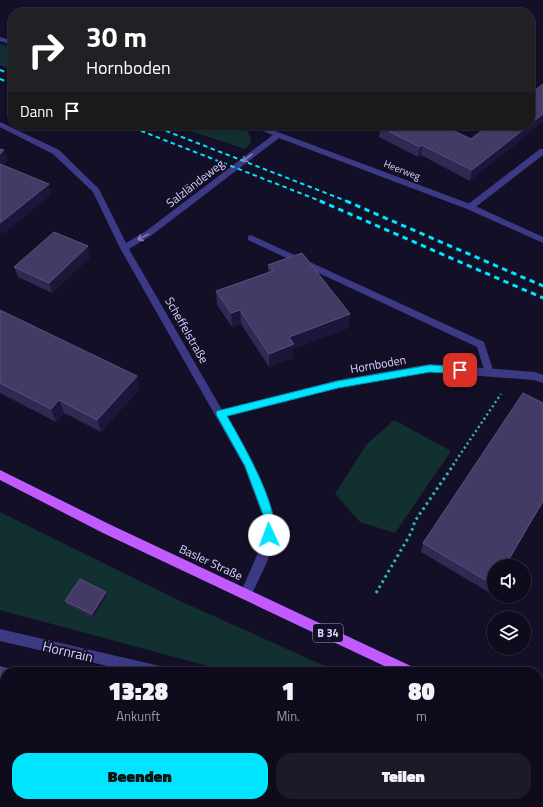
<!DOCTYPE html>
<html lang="de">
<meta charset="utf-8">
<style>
:root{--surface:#0e0b1c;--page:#1c1929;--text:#f1f3f6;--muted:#9b9ba3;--line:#2e2b3b;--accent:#00e5ff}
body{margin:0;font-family:"Titillium Web",sans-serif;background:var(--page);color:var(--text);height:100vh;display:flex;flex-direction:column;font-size:15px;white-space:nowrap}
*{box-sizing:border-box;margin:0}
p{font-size:13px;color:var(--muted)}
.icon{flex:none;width:22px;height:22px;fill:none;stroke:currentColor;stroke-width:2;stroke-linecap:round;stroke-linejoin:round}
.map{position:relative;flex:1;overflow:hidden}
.sheet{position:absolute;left:0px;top:667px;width:543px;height:140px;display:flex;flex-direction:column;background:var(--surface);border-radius:16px 16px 0 0;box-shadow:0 1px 3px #0004,0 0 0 1px var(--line)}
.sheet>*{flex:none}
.top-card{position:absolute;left:8px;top:8px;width:527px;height:122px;border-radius:16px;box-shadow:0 1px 3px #0004,0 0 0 1px var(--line);background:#202124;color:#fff;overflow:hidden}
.fabs{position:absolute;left:487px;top:559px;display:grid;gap:8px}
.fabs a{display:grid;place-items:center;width:44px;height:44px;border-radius:50%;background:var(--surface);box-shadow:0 1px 3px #0004,0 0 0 1px var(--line);font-size:20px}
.pin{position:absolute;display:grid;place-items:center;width:34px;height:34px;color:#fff;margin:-17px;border-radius:8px;box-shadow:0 2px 6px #0006}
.me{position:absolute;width:44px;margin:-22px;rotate:358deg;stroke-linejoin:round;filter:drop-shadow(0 0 3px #0008)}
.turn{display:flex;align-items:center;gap:14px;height:84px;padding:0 12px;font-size:18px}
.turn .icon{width:52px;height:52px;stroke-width:2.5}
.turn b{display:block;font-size:28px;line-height:34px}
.then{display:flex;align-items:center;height:38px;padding:0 12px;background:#0003;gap:8px;font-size:15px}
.eta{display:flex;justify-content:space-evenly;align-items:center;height:68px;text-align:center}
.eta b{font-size:24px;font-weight:800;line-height:28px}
.primary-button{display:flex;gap:8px;margin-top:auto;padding:8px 12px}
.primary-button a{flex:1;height:46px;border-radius:16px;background:var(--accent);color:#111;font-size:16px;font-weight:800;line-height:46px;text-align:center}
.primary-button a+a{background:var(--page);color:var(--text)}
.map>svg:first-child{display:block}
.green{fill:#12302f}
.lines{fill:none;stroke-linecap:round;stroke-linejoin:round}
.path-far1{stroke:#2fb8b0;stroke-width:2.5;stroke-dasharray:2 3;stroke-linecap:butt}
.path{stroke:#2fb8b0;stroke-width:3;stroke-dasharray:2.5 3.5;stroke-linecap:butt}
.lane{fill:#3d3a85;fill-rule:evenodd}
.street{fill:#3d3a85;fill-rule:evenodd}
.primary{fill:#c25bff;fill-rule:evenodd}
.rail-far1{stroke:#00e5ff;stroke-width:2;stroke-dasharray:4.5 3.5;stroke-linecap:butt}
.rail{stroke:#00e5ff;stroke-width:3;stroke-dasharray:5.5 4.5;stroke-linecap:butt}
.wall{fill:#312854}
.shaded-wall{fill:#1d163a}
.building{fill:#433a66;stroke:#5a527e}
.oneway{stroke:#837fbc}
.route{fill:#00e5ff;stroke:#0095a6}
.labels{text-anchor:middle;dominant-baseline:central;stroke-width:4;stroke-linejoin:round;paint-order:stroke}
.far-street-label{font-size:10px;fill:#d9d4ff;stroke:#130f26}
.shield{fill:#130f26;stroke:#9e99be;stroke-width:1}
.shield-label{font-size:11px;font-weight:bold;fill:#d9d4ff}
.street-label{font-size:12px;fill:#d9d4ff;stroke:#130f26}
.near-street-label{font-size:14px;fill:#d9d4ff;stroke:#130f26}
</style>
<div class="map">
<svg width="543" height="807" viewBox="0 0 543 807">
<rect width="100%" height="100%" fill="#130f26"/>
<g class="green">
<polygon points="0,44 13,48 13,69 0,65"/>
<path d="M 173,125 L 238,125 C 246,128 250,133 251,142 L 245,149 Z"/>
<polygon points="394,420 451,451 395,533 360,522 335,494 366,445"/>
<polygon points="0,512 178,600 338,672 230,672 0,610"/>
</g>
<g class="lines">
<polyline class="path-far1" points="453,465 501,394"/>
<polyline class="path" points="376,593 411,533 415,521 454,464"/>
<g class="lane">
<polygon points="540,149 543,149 543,155 473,209 467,209 467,205"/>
<polygon points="251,235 484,342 494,373 492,376 486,376 477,347 248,240 248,236"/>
</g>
<g class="street">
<polygon points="0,37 13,41 13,45 0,41"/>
<path d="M 0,122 L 59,150 L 99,189 L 126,243 L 146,231 L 273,135 L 248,125 L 259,125 L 473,205 L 543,237 L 543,243 L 467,209 L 279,138 L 152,235 L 129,249 L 222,410 L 338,380 L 430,364 L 535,372 L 543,375 L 543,383 L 534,380 L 430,372 L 338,388 L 226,417 C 243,445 279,503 275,535 C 272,556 259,578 250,598 L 246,600 L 242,598 L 240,594 L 258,553 L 263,535 L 263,517 L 244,466 L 120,248 L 93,192 L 53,154 L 0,127 Z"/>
<polygon points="0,629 160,666 164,668 166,672 133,672 0,641"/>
<polygon points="538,792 543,794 543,807 538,807 532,802 538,802"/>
<polygon points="504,802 518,802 517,807 503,807"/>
</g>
<g class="primary">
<polygon points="0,470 111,525 415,668 417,672 397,672 103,533 0,480"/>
<polygon points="538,725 543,728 543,742 538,739"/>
</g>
<g class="rail-far1">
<polyline points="0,70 13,75"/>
<polyline points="0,79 13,84"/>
<polyline points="126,125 323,202"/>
<polyline points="151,125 349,202"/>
</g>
<g class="rail">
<polyline points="320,201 543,298"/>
<polyline points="346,201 543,286"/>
</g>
</g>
<g class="wall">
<polygon points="489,125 470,181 421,155 418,157 379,137 381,127 471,139"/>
<polygon points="90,257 52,293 18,277 14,267"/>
<polygon points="268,265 350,314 348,328 293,349 293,358 269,367 241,324 232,327 217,305 216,291 268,272"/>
<polygon points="0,310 137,376 139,389 101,432 64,413 56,422 0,393"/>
<polygon points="543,403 543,502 505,566 494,566 494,586 490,593 421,552 423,543"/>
<polygon points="106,592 107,596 93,618 68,605 65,601"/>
<polygon points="0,667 18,671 19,672 5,672 5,709 0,708"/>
<polygon points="335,802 364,802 363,807 349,807"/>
</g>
<g class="shaded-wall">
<polygon points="543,114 543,122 470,181 472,170 529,125 530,125 530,124"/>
<polygon points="422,145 421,155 418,157 420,147"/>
<polygon points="4,150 8,161 0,168 0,154"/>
<polygon points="49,184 51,195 2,235 0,230 0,223"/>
<polygon points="88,246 90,257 52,293 49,283"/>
<polygon points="240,310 241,324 232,327 231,313"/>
<polygon points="350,314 348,328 293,349 293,358 269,367 269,354 289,337"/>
<polygon points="137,376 139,389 101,432 97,420"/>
<polygon points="59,400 64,413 56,422 51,409"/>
<polygon points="106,592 107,596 93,618 92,614"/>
<polygon points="5,783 5,800 0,796"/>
<polygon points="9,802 14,802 16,804 15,807 7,807"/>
</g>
<g class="building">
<polygon points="543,84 543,114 530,124 530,94"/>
<polygon points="383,125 442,125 471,139 489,125 529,125 472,170 422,145 420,147 381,127"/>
<polygon points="0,149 4,150 0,154"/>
<polygon points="0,164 49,184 0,223"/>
<polygon points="54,232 88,246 49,283 14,267"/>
<polygon points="302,253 350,314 289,337 294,344 269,354 240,310 231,313 216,291 273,271 268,265"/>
<polygon points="0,310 137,376 97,420 59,400 51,409 0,383"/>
<polygon points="523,393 543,403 543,501 505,566 494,566 494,585 423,543"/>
<polygon points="80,579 106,592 92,614 65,601"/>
<polygon points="0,667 18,671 17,672 5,672 5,702 3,706 0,705"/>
<polygon points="0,751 5,752 5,783 0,796"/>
<polygon points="0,796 5,798 5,802 9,802 7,807 0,807"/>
<polygon points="342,802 364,802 363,807 357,807"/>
</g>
<defs><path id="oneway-shaft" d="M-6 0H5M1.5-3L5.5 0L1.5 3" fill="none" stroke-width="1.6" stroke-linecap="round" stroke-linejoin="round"/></defs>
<g class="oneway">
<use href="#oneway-shaft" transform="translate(247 158) rotate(143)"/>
<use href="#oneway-shaft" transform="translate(143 237) rotate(151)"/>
</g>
<path class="route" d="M 430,365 L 460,367 L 464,370 L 460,374 L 430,372 L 338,388 L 227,416 C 240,439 284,513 272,538 L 269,539 L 265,538 L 264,517 L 245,466 L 216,414 L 217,411 L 338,381 Z"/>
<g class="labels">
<g class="far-street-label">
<text transform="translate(402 170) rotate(21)">Heerweg</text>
</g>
<rect class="shield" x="313" y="624" width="30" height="18" rx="3"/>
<g class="shield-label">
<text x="328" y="633">B 34</text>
</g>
<g class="street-label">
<text transform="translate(195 183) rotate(-38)">Salzländeweg</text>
<text transform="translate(187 330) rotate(60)">Scheffelstraße</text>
<text transform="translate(378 364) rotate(-10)">Hornboden</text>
<text transform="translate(211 562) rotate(25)">Basler Straße</text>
</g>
<g class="near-street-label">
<text transform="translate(68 651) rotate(13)">Hornrain</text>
</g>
</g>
</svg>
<div class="fabs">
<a><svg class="icon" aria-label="sound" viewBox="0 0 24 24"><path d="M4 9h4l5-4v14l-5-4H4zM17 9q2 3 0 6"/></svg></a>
<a><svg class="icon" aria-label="layers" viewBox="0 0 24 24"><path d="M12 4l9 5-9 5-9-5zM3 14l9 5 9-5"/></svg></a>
</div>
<div class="pin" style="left:460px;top:370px;background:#d93025"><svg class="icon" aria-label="arrive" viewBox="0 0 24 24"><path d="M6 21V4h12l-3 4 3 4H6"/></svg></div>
<svg class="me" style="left:269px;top:535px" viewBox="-20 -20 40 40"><circle r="19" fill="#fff"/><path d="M0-13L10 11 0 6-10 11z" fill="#00e5ff"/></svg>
<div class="top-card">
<div class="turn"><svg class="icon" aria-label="right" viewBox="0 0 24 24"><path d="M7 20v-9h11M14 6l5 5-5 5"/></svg><div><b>30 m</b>Hornboden</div></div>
<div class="then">Dann<svg class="icon" aria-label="arrive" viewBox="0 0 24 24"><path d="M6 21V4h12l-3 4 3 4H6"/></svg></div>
</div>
<section class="sheet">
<div class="eta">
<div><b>13:28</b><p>Ankunft</p></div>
<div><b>1</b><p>Min.</p></div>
<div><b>80</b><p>m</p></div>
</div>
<div class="primary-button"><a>Beenden</a><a>Teilen</a></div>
</section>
</div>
